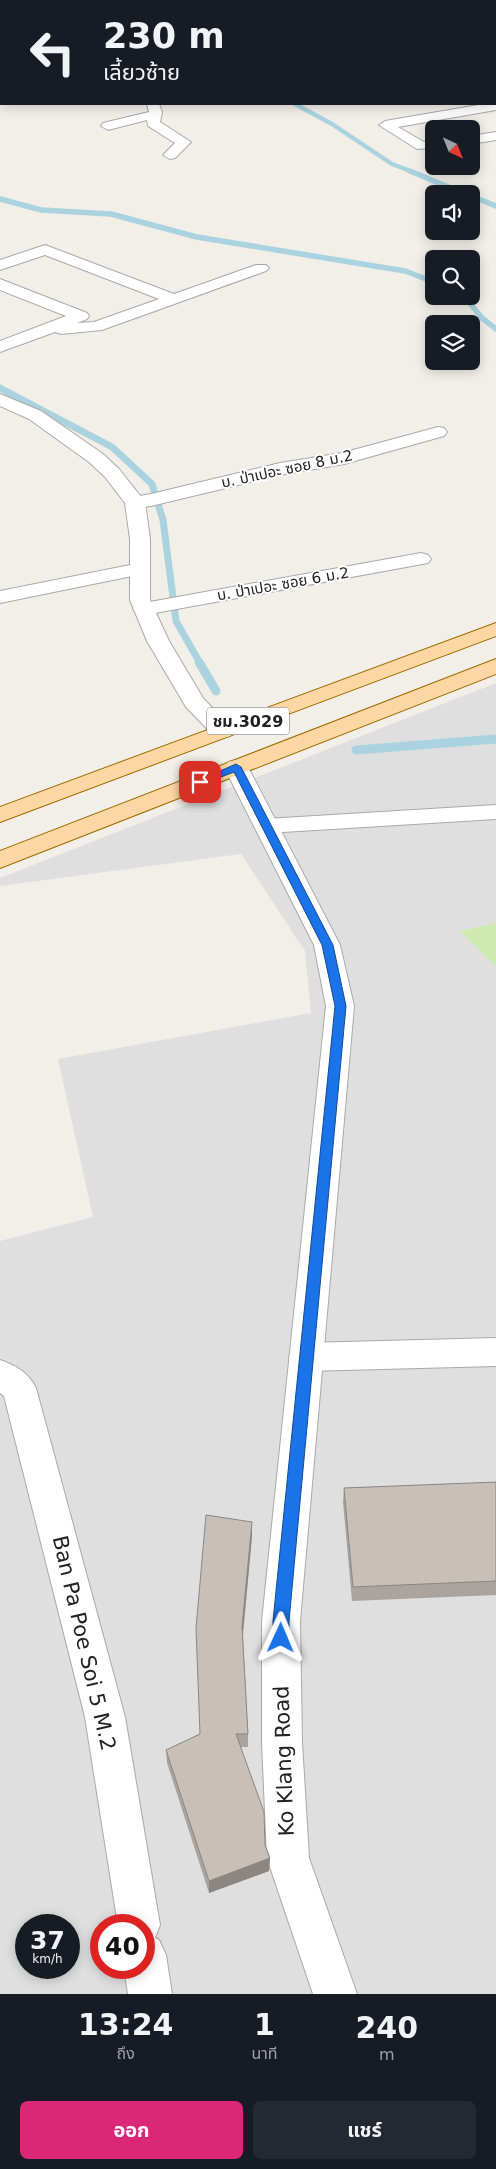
<!DOCTYPE html>
<html lang="th">
<meta charset="utf-8">
<style>
:root{--surface:#171b24;--page:#242831;--text:#f1f3f6;--muted:#9ea1a6;--accent:#db2777}
body{margin:0;font-family:"DejaVu Sans","Noto Sans Thai",sans-serif;background:var(--page);color:var(--text);height:100vh;display:flex;flex-direction:column;font-size:19px;white-space:nowrap}
*{box-sizing:border-box;margin:0}
p{font-size:16px;color:var(--muted)}
.icon{flex:none;width:28px;height:28px;fill:none;stroke:currentColor;stroke-width:2;stroke-linecap:round;stroke-linejoin:round}
.map{position:relative;height:1994px;overflow:hidden}
.drawer{display:flex;flex-direction:column;background:var(--surface);flex:1}
.drawer>*{flex:none}
.hud{position:absolute;left:0px;top:0px;width:496px;height:105px;box-shadow:0 2px 12px #0003;background:#171b24;color:var(--text);overflow:hidden}
.needle{width:32px;rotate:137deg}
.controls{position:absolute;left:425px;top:120px;display:grid;gap:10px}
.controls a{display:grid;place-items:center;width:55px;height:55px;border-radius:8px;background:var(--surface);box-shadow:0 2px 12px #0003;font-size:25px}
.speed{position:absolute;left:15px;top:1914px;display:flex;gap:10px;font-size:25px;font-weight:700;text-align:center}
.speed>*{display:grid;place-content:center;width:65px;height:65px;border-radius:50%;background:var(--surface);box-shadow:0 2px 12px #0003;line-height:1}
.speed small{font-size:12px;font-weight:400}
.speed .limit{border:8px solid #d22;background:#fff;color:#111}
.pin{position:absolute;display:grid;place-items:center;width:42px;height:42px;color:#fff;margin:-21px;border-radius:10px;box-shadow:0 2px 8px #0006}
.me{position:absolute;width:55px;margin:-28px;rotate:1deg;stroke-linejoin:round;filter:drop-shadow(0 0 4px #0008)}
.turn{display:flex;align-items:center;gap:18px;height:105px;padding:0 20px;font-size:22px}
.turn .icon{width:65px;height:65px;stroke-width:2.5}
.turn b{display:block;font-size:35px;line-height:42px}
.eta{display:flex;justify-content:space-evenly;align-items:center;height:85px;text-align:center}
.eta b{font-size:30px;font-weight:700;line-height:35px}
.cta{display:flex;gap:10px;margin-top:auto;padding:10px 20px}
.cta a{flex:1;height:58px;border-radius:8px;background:var(--accent);color:#fff;font-size:20px;font-weight:700;line-height:58px;text-align:center}
.cta a+a{background:var(--page);color:var(--text)}
.map>svg:first-child{display:block}
.residential{fill:#e0dfdf;fill-rule:evenodd}
.grass{fill:#cdebb0}
.lines{fill:none;stroke-linecap:round;stroke-linejoin:round}
.stream-far3{stroke:#aad3df;stroke-width:4.5}
.stream-far2{stroke:#aad3df;stroke-width:5.5}
.stream-far1{stroke:#aad3df;stroke-width:7}
.stream{stroke:#aad3df;stroke-width:9}
.minor-casing{stroke:#a9a9a9;stroke-width:2}
.tertiary-casing{stroke:#a9a9a9;stroke-width:2}
.primary-casing{stroke:#a06b00;stroke-width:2}
.path{stroke:#fa8072;stroke-width:1;stroke-dasharray:1 1;stroke-linecap:butt}
.minor{fill:#fff;fill-rule:evenodd}
.tertiary{fill:#fff;fill-rule:evenodd}
.primary{fill:#fcd6a4;fill-rule:evenodd}
.wall{fill:#aba49e}
.shaded-wall{fill:#8b8681}
.building{fill:#c7bfb8;stroke:#8b8681}
.route{fill:#1a73e8;stroke:#114b97}
.labels{text-anchor:middle;dominant-baseline:central;stroke-width:4;stroke-linejoin:round;paint-order:stroke}
.far-street-label{font-size:15px;fill:#222;stroke:#fff}
.shield{fill:#fff;stroke:#646464;stroke-width:1}
.shield-label{font-size:16px;font-weight:bold;fill:#222}
.near-street-label{font-size:21px;fill:#222;stroke:#fff}
</style>
<div class="map">
<svg width="496" height="1994" viewBox="0 0 496 1994">
<rect width="100%" height="100%" fill="#f2efe9"/>
<path class="residential" d="M 496,683 L 496,1994 L 0,1994 L 0,1241 L 93,1217 L 58,1059 L 311,1013 L 305,951 L 241,854 L 0,886 L 0,878 ZM 26,1925 L 69,1925 L 69,1968 L 26,1968 ZM 101,1925 L 144,1925 L 144,1968 L 101,1968 Z"/>
<polygon class="grass" points="496,923 496,967 460,931"/>
<g class="lines">
<g class="stream-far3">
<polyline points="170,1 174,0"/>
<polyline points="295,104 332,124 392,164 413,172"/>
</g>
<g class="stream-far2">
<polyline points="410,171 465,194"/>
<polyline points="471,196 496,206"/>
<polyline points="0,199 41,210 111,214 197,237 405,271 434,282"/>
<polyline points="464,296 482,318 496,329"/>
<polyline points="0,388 3,389"/>
</g>
<polyline class="stream-far1" points="0,388 112,447 152,484 163,520 176,621 200,663"/>
<g class="stream">
<polyline points="199,662 216,691"/>
<polyline points="356,750 496,739"/>
</g>
<defs>
<g id="minor">
<polygon points="495,51 496,52 496,60 495,59"/>
<rect x="0" y="85" width="1" height="8"/>
<polygon points="496,102 496,110 398,127 424,142 434,140 434,148 417,149 379,125 385,121"/>
<polygon points="147,104 159,104 162,112 160,122 191,142 175,158 170,159 163,155 175,143 148,126 147,120 108,130 101,126 103,123 149,112"/>
<polygon points="496,132 496,140 471,144 471,136"/>
<polygon points="45,245 174,294 256,265 266,265 269,268 266,271 102,330 61,334 55,332 0,352 0,341 66,316 0,290 0,279 87,313 89,316 87,319 77,323 94,322 159,299 45,255 0,270 0,260"/>
<polygon points="438,427 444,428 447,432 444,436 344,464 280,475 151,506 135,508 128,506 125,502 128,498 151,494 280,463 342,453"/>
<polygon points="421,553 428,555 431,559 428,563 144,615 137,613 133,609 137,605 144,603"/>
<polygon points="140,563 147,565 150,569 147,573 0,603 0,591"/>
<polygon points="496,805 496,819 266,833 257,831 254,826 257,821 266,819"/>
<polygon points="496,1338 496,1366 306,1371 294,1367 289,1357 294,1347 306,1343"/>
<path d="M 0,1360 C 15,1365 29,1373 36,1388 L 125,1717 L 160,1925 L 155,1938 L 159,1940 L 166,1955 L 172,1994 L 128,1994 L 124,1968 L 144,1968 L 144,1925 L 118,1925 L 85,1717 L 4,1396 L 0,1393 Z"/>
</g>
<g id="tertiary">
<polygon points="0,394 41,411 103,454 119,469 142,498 145,502 150,539 150,600 169,641 203,698 234,731 230,736 222,738 214,736 186,707 147,641 130,600 130,539 125,503 105,477 89,462 29,419 0,406"/>
<polygon points="236,760 244,762 248,767 340,945 354,1006 300,1621 302,1742 309,1858 357,1994 313,1994 267,1858 262,1742 262,1621 326,1006 314,945 224,767 228,762"/>
</g>
<g id="primary">
<polygon points="496,623 496,636 0,822 0,807"/>
<polygon points="496,659 496,674 0,868 0,851"/>
</g>
</defs>
<use href="#minor" class="minor-casing"/>
<use href="#tertiary" class="tertiary-casing"/>
<use href="#primary" class="primary-casing"/>
<polyline class="path" points="153,1 157,0"/>
<use href="#minor" class="minor"/>
<use href="#tertiary" class="tertiary"/>
<use href="#primary" class="primary"/>
</g>
<g class="wall">
<polygon points="496,1482 496,1595 352,1601 343,1502 344,1488"/>
<polygon points="252,1536 243,1636 248,1734 248,1747 241,1747 265,1845 270,1858 269,1871 209,1893 167,1763 166,1750 200,1734"/>
</g>
<g class="shaded-wall">
<polygon points="252,1522 252,1536 242,1641 242,1627"/>
<polygon points="270,1858 269,1871 209,1893 209,1881"/>
</g>
<g class="building">
<polygon points="496,1482 496,1581 353,1587 344,1488"/>
<polygon points="206,1515 252,1522 242,1627 248,1734 236,1734 264,1812 265,1845 270,1858 209,1881 166,1750 200,1734 196,1628"/>
</g>
<polygon class="route" points="236,764 241,767 333,945 346,1006 289,1621 289,1638 287,1643 281,1645 275,1643 273,1638 273,1621 335,1006 322,945 234,772 203,784 200,784 195,782"/>
<g class="labels">
<g class="far-street-label">
<text transform="translate(287 469) rotate(-12)">บ. ป่าเปอะ ซอย 8 ม.2</text>
<text transform="translate(283 584) rotate(-10)">บ. ป่าเปอะ ซอย 6 ม.2</text>
</g>
<rect class="shield" x="207" y="707.5" width="82" height="27" rx="4"/>
<g class="shield-label">
<text x="248" y="721">ชม.3029</text>
</g>
<g class="near-street-label">
<text transform="translate(84 1643) rotate(77)">Ban Pa Poe Soi 5 M.2</text>
<text transform="translate(284 1761) rotate(-92)">Ko Klang Road</text>
</g>
</g>
</svg>
<div class="controls">
<a><svg class="needle" viewBox="-14 -14 28 28"><path d="M0-13l5 13h-10z" fill="#e53935"/><path d="M0 13l5-13h-10z" fill="#9ea1a6"/></svg></a>
<a><svg class="icon" aria-label="sound" viewBox="0 0 24 24"><path d="M4 9h4l5-4v14l-5-4H4zM17 9q2 3 0 6"/></svg></a>
<a><svg class="icon" aria-label="search" viewBox="0 0 24 24"><circle cx="10" cy="10" r="6"/><path d="M15 15l6 6"/></svg></a>
<a><svg class="icon" aria-label="layers" viewBox="0 0 24 24"><path d="M12 4l9 5-9 5-9-5zM3 14l9 5 9-5"/></svg></a>
</div>
<div class="speed"><div>37<small>km/h</small></div><div class="limit">40</div></div>
<div class="pin" style="left:200px;top:782px;background:#d93025"><svg class="icon" aria-label="arrive" viewBox="0 0 24 24"><path d="M6 21V4h12l-3 4 3 4H6"/></svg></div>
<svg class="me" style="left:281px;top:1638px" viewBox="-20 -20 40 40"><path d="M0-17L14 15 0 8-14 15z" fill="#1a73e8" stroke="#fff" stroke-width="4"/></svg>
<div class="hud">
<div class="turn"><svg class="icon" aria-label="left" viewBox="0 0 24 24"><path d="M17 20v-9H6M10 6l-5 5 5 5"/></svg><div><b>230 m</b>เลี้ยวซ้าย</div></div>
</div>
</div>
<section class="drawer">
<div class="eta">
<div><b>13:24</b><p>ถึง</p></div>
<div><b>1</b><p>นาที</p></div>
<div><b>240</b><p>m</p></div>
</div>
<div class="cta"><a>ออก</a><a>แชร์</a></div>
</section>
